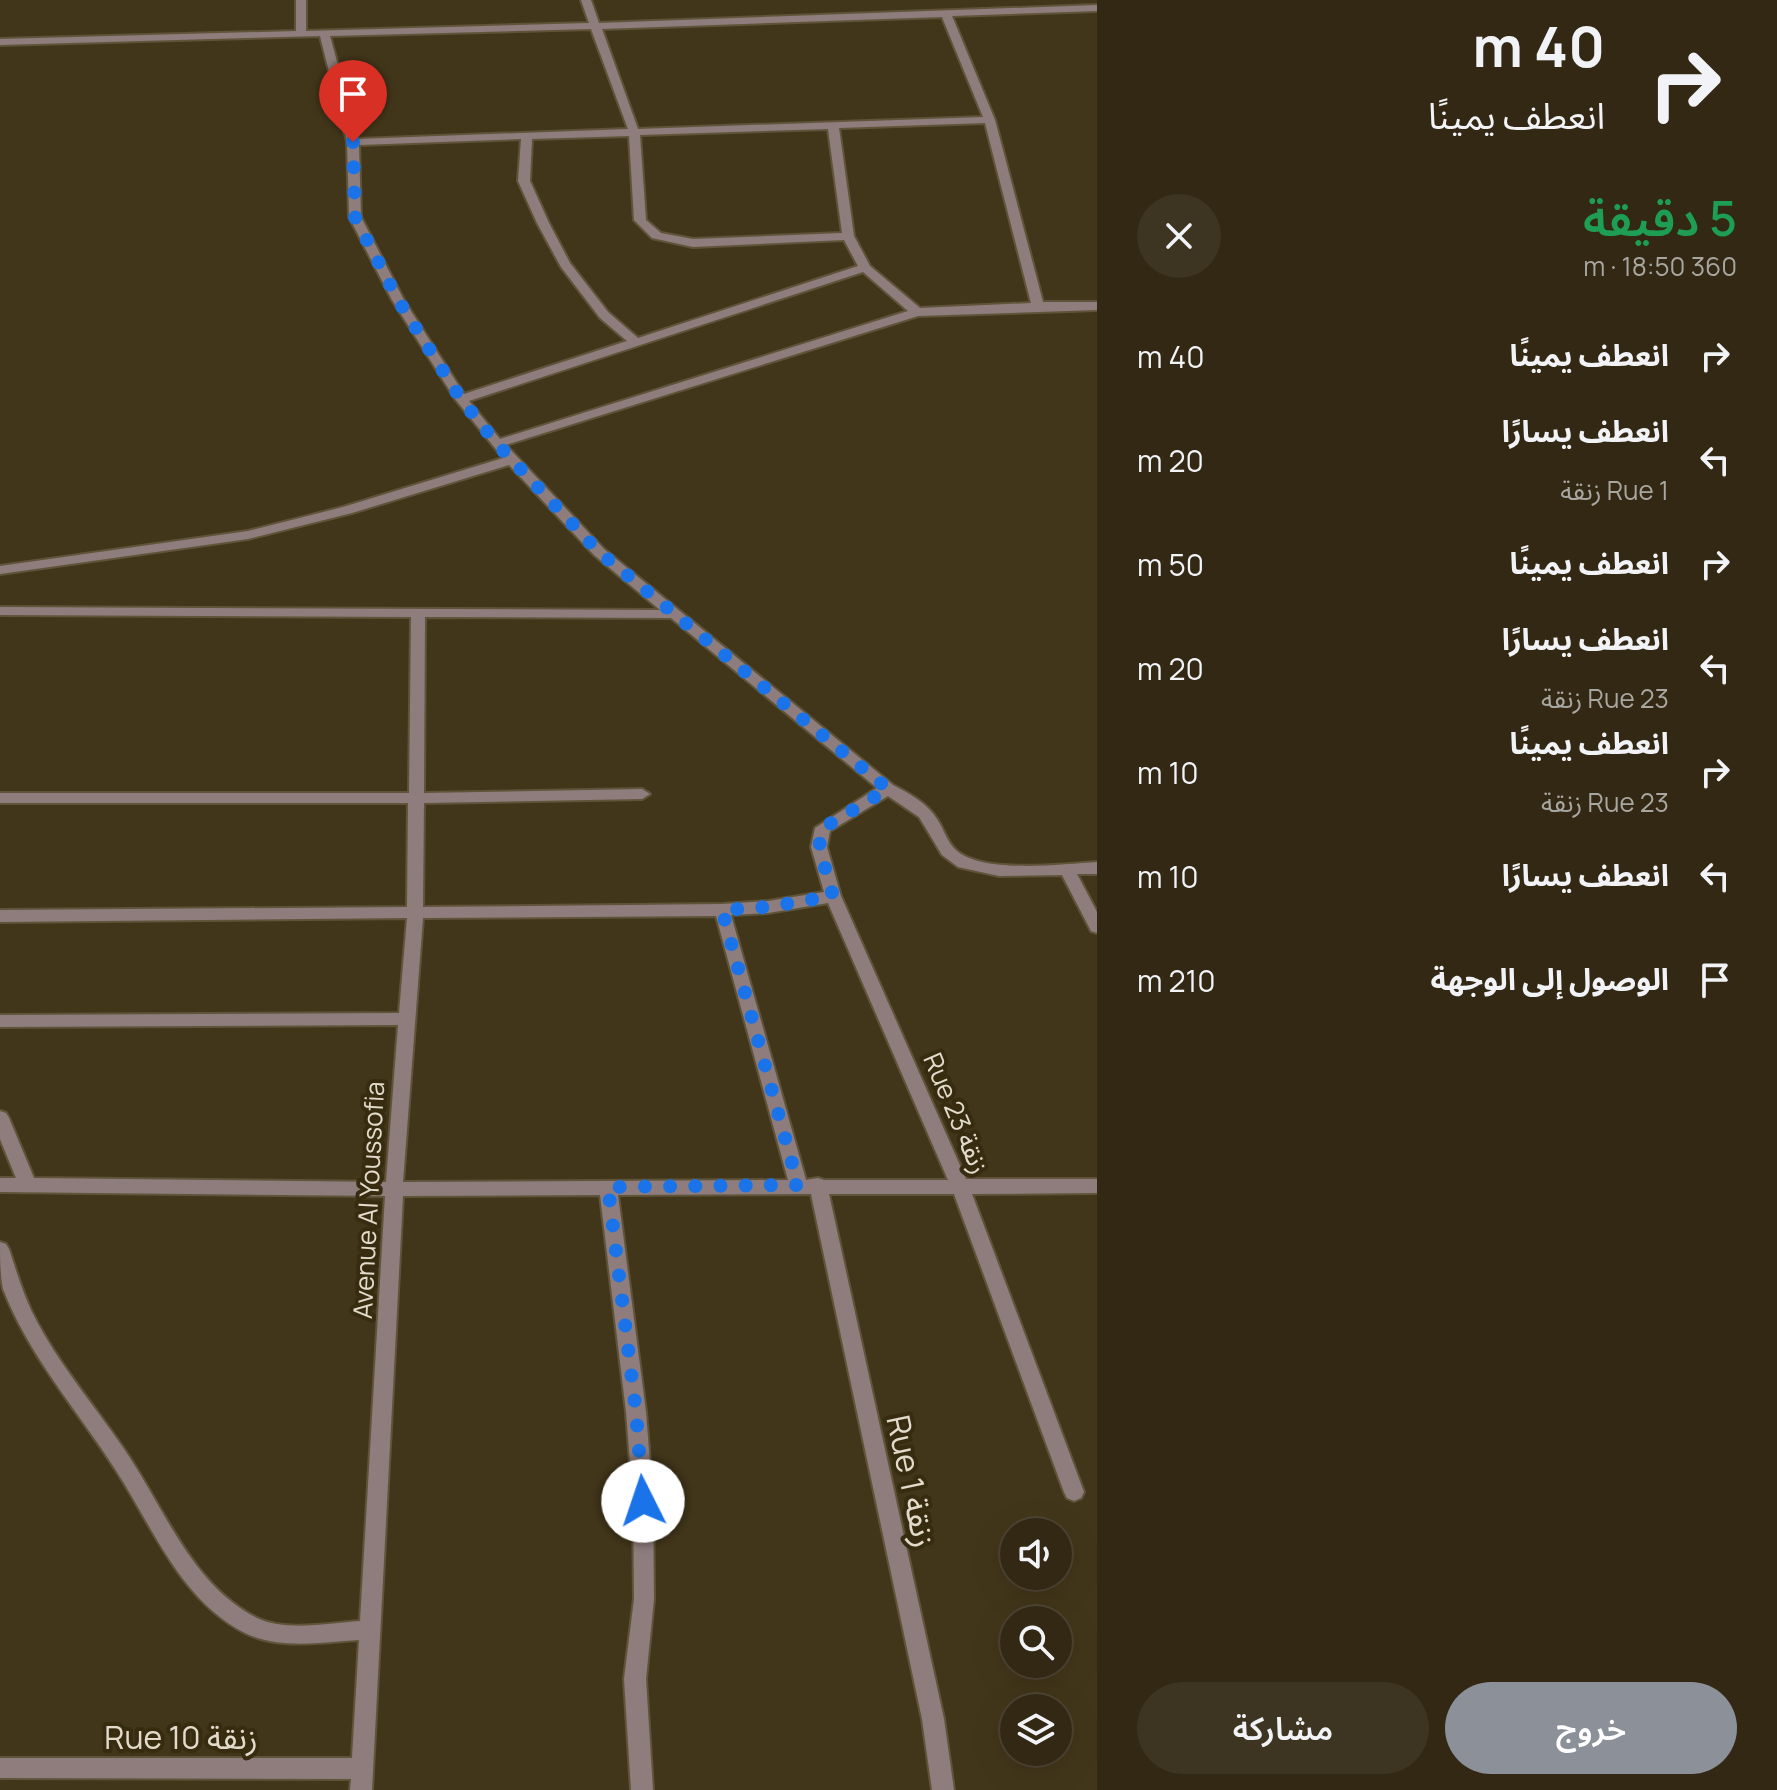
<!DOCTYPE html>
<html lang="ar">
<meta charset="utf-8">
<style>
:root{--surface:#322814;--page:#3d3422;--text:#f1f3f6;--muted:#a8a6a0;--line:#4d4434;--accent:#8c9099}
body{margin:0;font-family:Manrope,"Noto Sans Arabic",sans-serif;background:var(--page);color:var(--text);direction:rtl;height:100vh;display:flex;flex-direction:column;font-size:30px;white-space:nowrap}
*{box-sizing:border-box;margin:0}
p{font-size:26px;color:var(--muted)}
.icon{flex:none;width:44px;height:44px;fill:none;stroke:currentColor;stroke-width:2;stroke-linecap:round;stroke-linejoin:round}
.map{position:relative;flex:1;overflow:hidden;direction:ltr}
.side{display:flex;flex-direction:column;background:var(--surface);width:680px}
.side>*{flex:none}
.guide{background:#322814;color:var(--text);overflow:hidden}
.tools{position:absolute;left:1000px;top:1518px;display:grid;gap:16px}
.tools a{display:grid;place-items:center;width:72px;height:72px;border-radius:50%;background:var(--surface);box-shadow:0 8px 32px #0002,0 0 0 2px var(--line);font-size:40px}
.pin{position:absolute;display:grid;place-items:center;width:68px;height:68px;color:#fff;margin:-82px -34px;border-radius:50% 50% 50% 0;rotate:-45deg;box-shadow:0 0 8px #0007}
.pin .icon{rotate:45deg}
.me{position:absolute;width:88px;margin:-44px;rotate:356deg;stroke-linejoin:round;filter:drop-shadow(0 0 6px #0008)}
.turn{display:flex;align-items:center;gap:28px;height:168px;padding:0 40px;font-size:36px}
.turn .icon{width:104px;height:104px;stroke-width:2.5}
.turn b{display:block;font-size:56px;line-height:68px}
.round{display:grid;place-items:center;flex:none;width:84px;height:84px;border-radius:42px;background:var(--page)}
.summary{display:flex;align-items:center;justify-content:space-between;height:136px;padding:0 40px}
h1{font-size:48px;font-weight:600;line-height:60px;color:#1e9e55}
.primary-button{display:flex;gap:16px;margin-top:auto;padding:16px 40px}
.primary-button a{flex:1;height:92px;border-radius:48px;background:var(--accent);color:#fff;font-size:32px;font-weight:600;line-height:92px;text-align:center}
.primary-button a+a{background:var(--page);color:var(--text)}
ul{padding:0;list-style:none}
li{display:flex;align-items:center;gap:24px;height:104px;padding:0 40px}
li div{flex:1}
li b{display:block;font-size:30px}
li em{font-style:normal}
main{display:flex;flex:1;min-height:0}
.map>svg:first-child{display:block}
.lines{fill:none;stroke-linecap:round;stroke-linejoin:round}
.street-casing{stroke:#5f543a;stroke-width:4}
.street{fill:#8e7d7c;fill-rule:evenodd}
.route{stroke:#1a73e8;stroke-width:14;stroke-dasharray:0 25.2}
.labels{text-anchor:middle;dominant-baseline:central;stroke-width:8;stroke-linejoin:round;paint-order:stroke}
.street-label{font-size:26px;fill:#e2dbcb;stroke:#372c10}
.near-street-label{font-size:32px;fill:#e2dbcb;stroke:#372c10}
</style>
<main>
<section class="side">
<div class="guide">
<div class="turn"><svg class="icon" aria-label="right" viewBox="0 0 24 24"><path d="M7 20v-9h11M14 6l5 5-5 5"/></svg><div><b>40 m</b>انعطف يمينًا</div></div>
</div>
<div class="summary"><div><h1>5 دقيقة</h1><p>360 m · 18:50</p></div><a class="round"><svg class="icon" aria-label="close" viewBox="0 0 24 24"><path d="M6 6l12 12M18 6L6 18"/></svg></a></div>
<ul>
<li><svg class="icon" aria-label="right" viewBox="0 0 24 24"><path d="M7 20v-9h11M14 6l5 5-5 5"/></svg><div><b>انعطف يمينًا</b></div><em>40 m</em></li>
<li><svg class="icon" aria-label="left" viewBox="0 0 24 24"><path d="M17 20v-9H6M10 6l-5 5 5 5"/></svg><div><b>انعطف يسارًا</b><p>Rue 1 زنقة</p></div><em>20 m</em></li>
<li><svg class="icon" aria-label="right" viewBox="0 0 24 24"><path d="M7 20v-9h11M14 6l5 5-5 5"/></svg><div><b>انعطف يمينًا</b></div><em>50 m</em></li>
<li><svg class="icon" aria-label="left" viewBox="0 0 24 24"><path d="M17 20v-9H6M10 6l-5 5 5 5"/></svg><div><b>انعطف يسارًا</b><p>Rue 23 زنقة</p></div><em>20 m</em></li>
<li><svg class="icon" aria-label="right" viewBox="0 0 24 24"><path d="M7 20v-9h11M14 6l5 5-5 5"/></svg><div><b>انعطف يمينًا</b><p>Rue 23 زنقة</p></div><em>10 m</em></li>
<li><svg class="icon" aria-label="left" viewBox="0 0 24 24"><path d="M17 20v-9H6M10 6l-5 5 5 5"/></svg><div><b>انعطف يسارًا</b></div><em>10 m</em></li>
<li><svg class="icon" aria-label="arrive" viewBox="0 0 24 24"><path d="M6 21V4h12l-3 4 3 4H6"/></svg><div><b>الوصول إلى الوجهة</b></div><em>210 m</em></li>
</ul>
<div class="primary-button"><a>خروج</a><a>مشاركة</a></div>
</section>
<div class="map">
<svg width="1097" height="1790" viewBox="0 0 1097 1790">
<rect width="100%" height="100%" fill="#42361a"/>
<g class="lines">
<defs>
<path id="street" d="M 296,0 L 306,0 L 306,31 L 589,23 L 581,0 L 591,0 L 599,23 L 1097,5 L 1097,11 L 952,16 L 995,120 L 1043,302 L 1097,302 L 1097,310 L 918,316 L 506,445 L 604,549 L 893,785 C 910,794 927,803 937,819 C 944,829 947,843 957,851 C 985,874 1062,864 1097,862 L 1097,874 L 1077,874 L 1097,912 L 1097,933 L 1091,931 L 1062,875 L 999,876 L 958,867 L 942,855 L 919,817 L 888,796 L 830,831 L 827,847 L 841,896 L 966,1179 L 1097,1179 L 1097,1193 L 972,1194 L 1084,1492 L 1081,1498 L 1074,1501 L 1067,1498 L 1064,1492 L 954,1194 L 829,1194 L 944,1719 L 954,1790 L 932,1790 L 922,1719 L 811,1194 L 618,1195 L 646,1412 L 653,1501 L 654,1599 L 646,1679 L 653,1790 L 631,1790 L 624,1679 L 634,1599 L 633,1501 L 626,1412 L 600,1195 L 403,1196 L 372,1790 L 350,1790 L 351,1779 L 0,1778 L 0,1758 L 352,1758 L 359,1640 C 322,1642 280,1650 245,1633 C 180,1600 153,1527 115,1469 C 77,1410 29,1356 3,1289 C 0,1274 0,1257 0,1242 L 6,1244 L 9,1249 C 16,1270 22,1291 32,1312 C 58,1365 98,1409 130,1458 C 167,1515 194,1586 257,1618 C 286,1632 329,1623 360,1621 L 385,1196 L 0,1192 L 0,1178 L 16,1178 L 0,1139 L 0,1111 L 6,1113 L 9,1118 L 34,1178 L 386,1182 L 398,1025 L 0,1027 L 0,1015 L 399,1013 L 407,918 L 0,922 L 0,910 L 407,907 L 408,803 L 0,803 L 0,793 L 409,793 L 411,617 L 0,615 L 0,607 L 660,610 L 594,555 L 509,465 L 352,513 L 248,539 L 0,574 L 0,566 L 248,531 L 343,507 L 503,458 L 455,399 L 392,300 L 349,217 L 347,142 L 320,36 L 0,45 L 0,39 L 296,31 ZM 942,17 L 983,117 L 638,129 L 602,29 ZM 591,29 L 628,129 L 358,139 L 330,36 ZM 985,123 L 1031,303 L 920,308 L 870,266 L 854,236 L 839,128 ZM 828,129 L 842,233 L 693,239 L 661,233 L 646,220 L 640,135 ZM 629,136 L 634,220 L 652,238 L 693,247 L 844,240 L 858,266 L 638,338 L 608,312 L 570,263 L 549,223 L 530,181 L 532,139 ZM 521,139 L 518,181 L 537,223 L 561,267 L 600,318 L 627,341 L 464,394 L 404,300 L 361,217 L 359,145 ZM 863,272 L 908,311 L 500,439 L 469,401 ZM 425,617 L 671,618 L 877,788 L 815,828 L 811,847 L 824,892 L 768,901 L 722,904 L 423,907 L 424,803 L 642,799 L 650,794 L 642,789 L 424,793 ZM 828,903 L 948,1180 L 824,1180 L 818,1178 L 806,1180 L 731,915 L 768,913 ZM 716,916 L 788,1180 L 403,1182 L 423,918 Z"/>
</defs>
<use href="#street" class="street-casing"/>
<use href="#street" class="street"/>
</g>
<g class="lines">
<polyline class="route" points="353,142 355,217 398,300 461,399 497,444 599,552 888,789 823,828 819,847 833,896 768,907 722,910 798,1185 608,1187 636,1412 643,1501"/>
</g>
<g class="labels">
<g class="street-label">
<text transform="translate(957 1113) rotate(67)">Rue 23 زنقة</text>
<text transform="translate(368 1200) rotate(-87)">Avenue Al Youssofia</text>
</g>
<g class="near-street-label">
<text transform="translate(912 1481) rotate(78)">Rue 1 زنقة</text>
<text x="181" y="1737">Rue 10 زنقة</text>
</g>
</g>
</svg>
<div class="tools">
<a><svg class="icon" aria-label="sound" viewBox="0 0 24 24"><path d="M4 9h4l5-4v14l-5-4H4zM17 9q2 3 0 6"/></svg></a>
<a><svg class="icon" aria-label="search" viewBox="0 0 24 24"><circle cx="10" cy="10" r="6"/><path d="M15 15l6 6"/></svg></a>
<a><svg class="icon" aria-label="layers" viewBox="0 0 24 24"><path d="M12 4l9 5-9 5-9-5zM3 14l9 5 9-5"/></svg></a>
</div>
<div class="pin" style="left:353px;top:142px;background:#d93025"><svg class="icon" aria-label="arrive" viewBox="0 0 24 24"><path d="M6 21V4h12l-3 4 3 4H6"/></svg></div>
<svg class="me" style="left:643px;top:1501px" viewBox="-20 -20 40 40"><circle r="19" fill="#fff"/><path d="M0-13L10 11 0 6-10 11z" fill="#1a73e8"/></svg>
</div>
</main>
